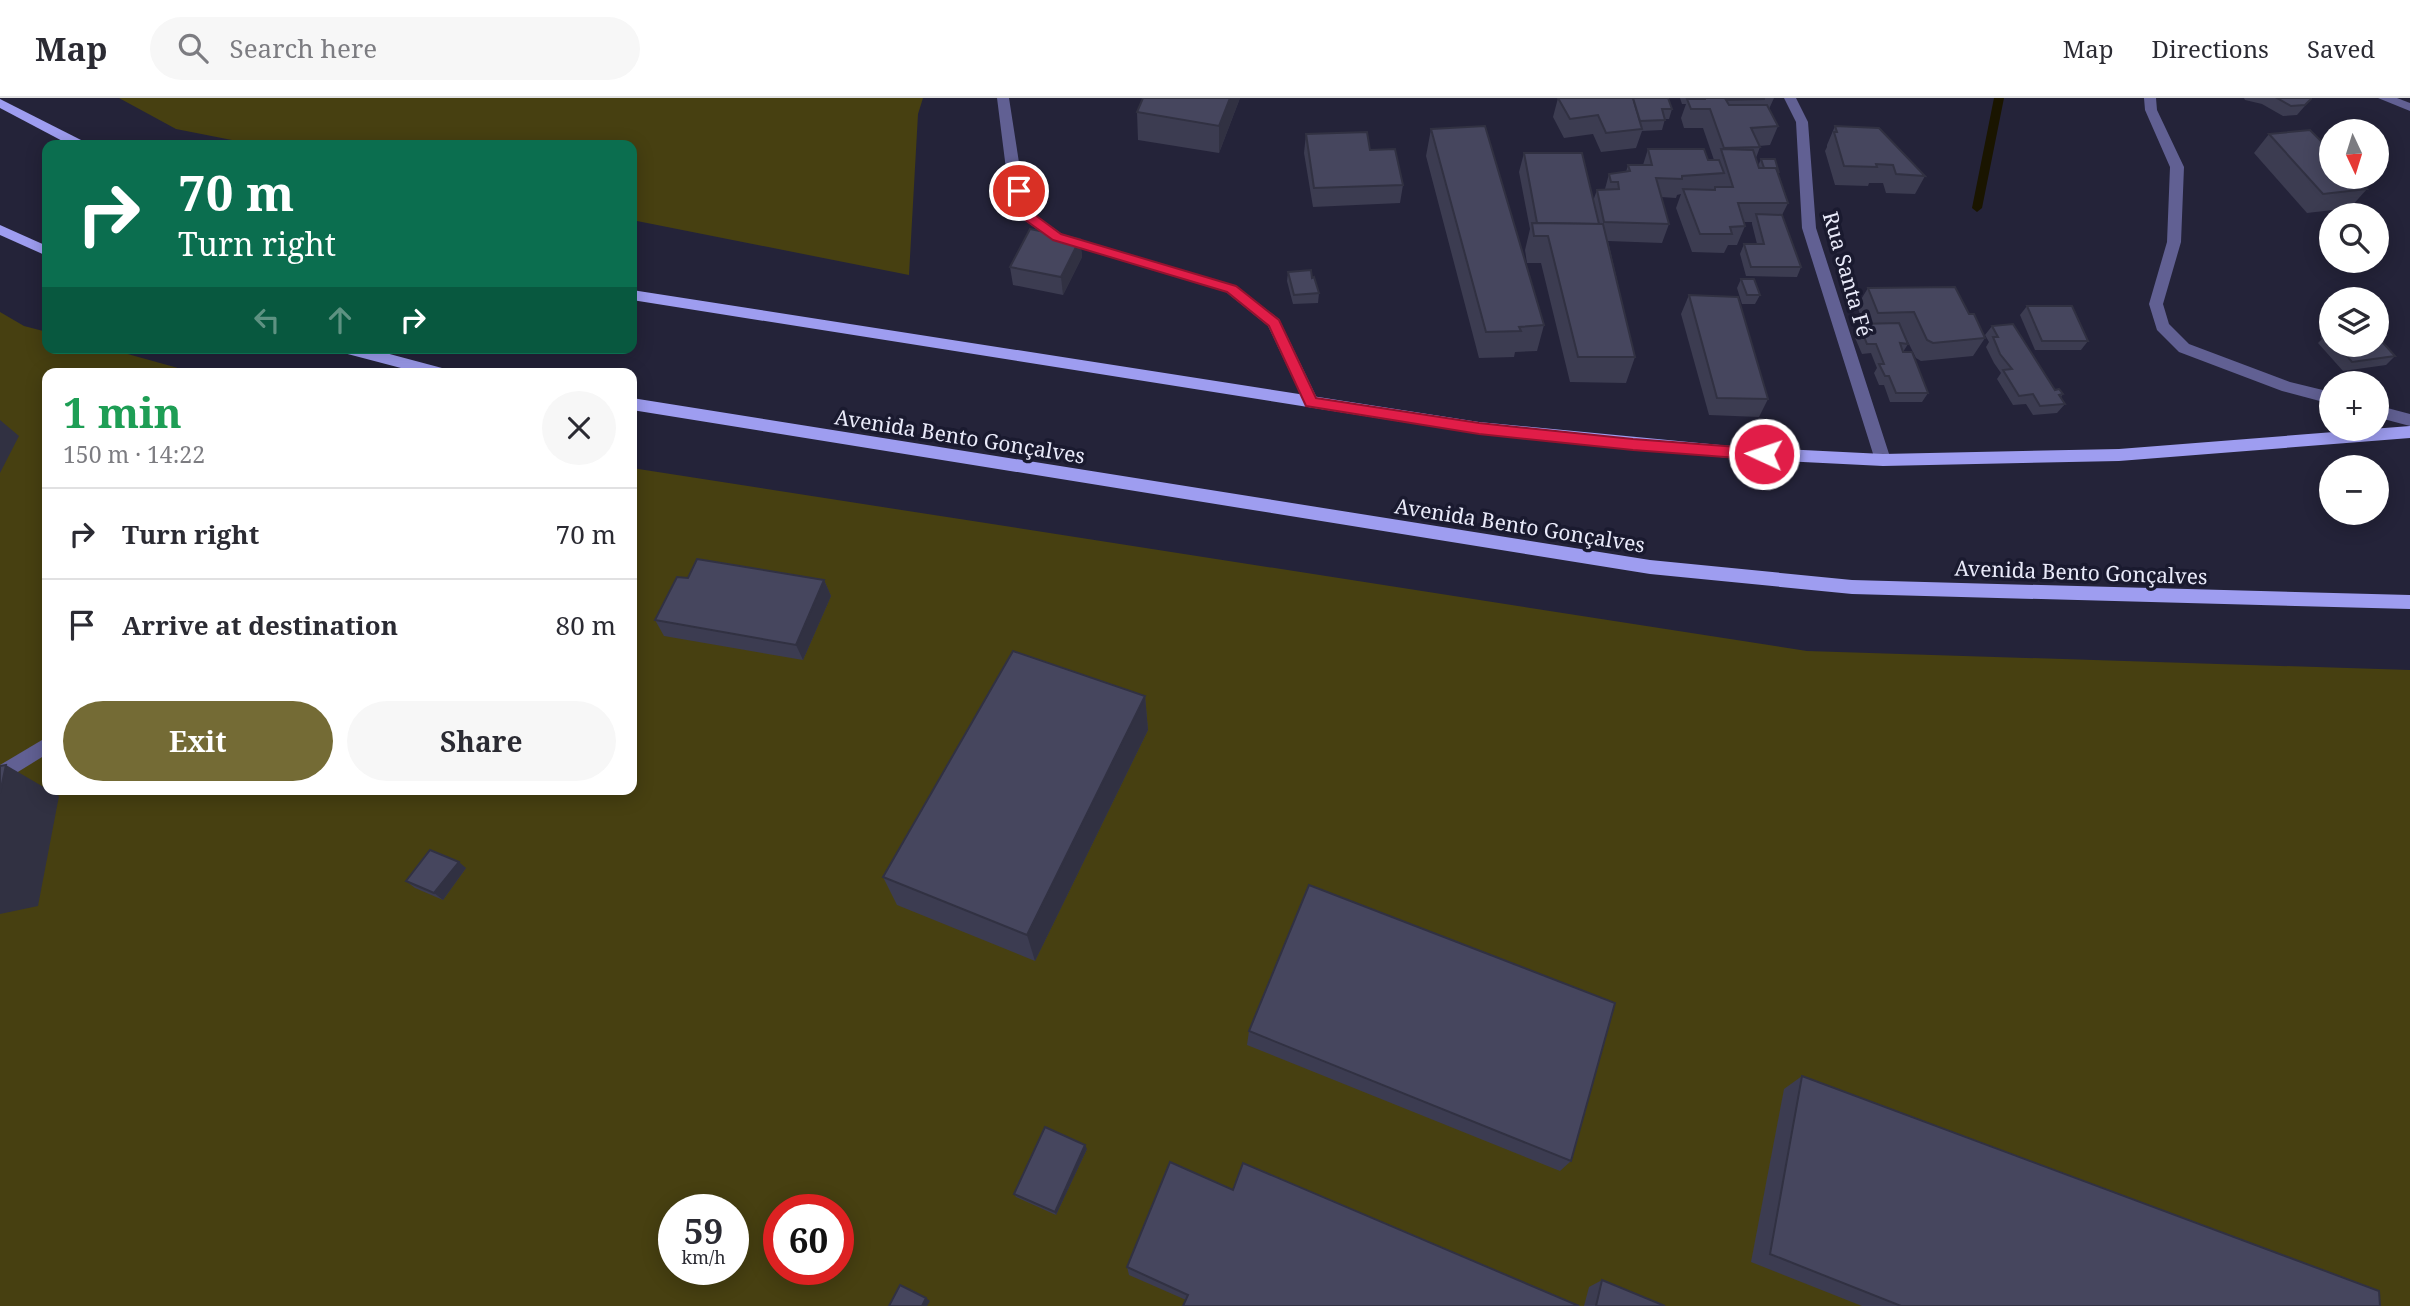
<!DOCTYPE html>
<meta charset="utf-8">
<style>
:root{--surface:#fff;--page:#f7f7f7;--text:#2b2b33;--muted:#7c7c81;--line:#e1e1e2;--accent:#746b35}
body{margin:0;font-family:"Noto Serif",serif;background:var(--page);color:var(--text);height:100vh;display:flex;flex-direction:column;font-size:26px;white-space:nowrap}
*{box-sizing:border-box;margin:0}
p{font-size:23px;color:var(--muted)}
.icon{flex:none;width:38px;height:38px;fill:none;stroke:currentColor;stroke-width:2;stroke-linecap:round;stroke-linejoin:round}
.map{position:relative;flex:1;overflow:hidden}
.panel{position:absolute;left:42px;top:270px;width:595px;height:427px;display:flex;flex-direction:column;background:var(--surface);border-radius:14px;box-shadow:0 4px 18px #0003}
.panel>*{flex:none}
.top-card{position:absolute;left:42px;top:42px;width:595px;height:214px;border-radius:14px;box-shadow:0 4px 18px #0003;background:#0b6e4f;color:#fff;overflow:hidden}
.needle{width:46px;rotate:176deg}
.controls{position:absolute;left:2319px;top:21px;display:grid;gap:14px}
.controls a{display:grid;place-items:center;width:70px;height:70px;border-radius:50%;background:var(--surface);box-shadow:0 4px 18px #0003;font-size:35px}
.speed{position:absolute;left:658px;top:1096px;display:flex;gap:14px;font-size:35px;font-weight:700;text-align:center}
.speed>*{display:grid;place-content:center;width:91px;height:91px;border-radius:50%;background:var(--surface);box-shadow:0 4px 18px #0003;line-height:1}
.speed small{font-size:18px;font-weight:400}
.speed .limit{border:10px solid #d22;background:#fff;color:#111}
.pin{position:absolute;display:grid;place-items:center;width:60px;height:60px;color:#fff;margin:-30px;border:4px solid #fff;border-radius:50%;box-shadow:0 2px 7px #0007}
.me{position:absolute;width:77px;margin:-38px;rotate:273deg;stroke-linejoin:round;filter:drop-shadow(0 0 5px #0008)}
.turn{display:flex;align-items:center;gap:24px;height:147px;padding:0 21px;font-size:32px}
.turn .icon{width:91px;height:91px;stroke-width:2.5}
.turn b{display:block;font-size:49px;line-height:60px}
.lanes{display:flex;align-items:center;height:66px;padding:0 21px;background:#0003;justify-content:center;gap:35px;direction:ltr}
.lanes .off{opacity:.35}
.round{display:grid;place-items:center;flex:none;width:74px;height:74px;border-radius:37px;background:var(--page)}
.head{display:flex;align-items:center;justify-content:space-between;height:119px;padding:0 21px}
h1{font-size:42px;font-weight:700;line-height:52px;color:#1e9e55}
.primary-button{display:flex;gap:14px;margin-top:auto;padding:14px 21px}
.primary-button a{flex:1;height:80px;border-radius:42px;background:var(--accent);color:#fff;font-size:28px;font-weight:700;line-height:80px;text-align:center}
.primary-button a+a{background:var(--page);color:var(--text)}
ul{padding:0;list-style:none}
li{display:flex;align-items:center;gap:21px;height:91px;padding:0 21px;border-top:2px solid var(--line)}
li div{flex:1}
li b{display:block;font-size:26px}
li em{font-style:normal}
header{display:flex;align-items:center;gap:42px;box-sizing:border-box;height:98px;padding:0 35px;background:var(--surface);border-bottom:2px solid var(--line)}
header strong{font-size:33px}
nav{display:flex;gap:38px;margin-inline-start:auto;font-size:24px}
.search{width:490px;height:63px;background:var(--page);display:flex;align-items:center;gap:18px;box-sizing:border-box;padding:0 24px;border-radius:38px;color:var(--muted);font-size:26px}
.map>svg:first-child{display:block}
.green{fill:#474011;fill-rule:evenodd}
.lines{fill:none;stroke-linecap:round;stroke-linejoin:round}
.stream{fill:#1a1500;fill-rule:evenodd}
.lane{fill:#616093;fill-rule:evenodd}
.street{fill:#616093;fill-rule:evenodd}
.primary{fill:#9e9df0;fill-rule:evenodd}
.wall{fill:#3c3c51}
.shaded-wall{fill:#313142}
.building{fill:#46465e;stroke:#313142;stroke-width:2}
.route{fill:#e11d48;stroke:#92132f;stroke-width:2}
.labels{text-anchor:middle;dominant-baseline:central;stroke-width:7;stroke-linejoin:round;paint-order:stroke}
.street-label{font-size:21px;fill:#eaebfa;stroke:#1a1a2f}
</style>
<header>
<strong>Map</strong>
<div class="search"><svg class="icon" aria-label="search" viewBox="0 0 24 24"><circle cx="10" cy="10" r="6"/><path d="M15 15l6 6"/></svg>Search here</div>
<nav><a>Map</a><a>Directions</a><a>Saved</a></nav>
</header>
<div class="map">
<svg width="2410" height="1208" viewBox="0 0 2410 1208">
<rect width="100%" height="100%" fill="#242339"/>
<g class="green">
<polygon points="119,0 923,0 918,16 909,177 632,122 632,47 257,47 176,31"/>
<path d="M 0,214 L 24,228 L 47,234 L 47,250 L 106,250 L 196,275 L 47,275 L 47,691 L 632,691 L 632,370 L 1807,553 L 2410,572 L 2410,1208 L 0,1208 ZM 674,1111 L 733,1111 L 733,1171 L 674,1171 ZM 779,1111 L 838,1111 L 838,1171 L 779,1171 Z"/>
</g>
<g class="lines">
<polygon class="stream" points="1994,0 2004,0 1982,110 1977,114 1972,110"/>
<g class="lane">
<polygon points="997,0 1009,0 1020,71 1031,114 1062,136 1236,188 1279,221 1319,304 1316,308 1306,308 1268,228 1226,194 1052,142 1020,119 1006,71"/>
<polygon points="2144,0 2156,0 2157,12 2184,69 2181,144 2163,206 2169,226 2189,246 2290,284 2331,294 2331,306 2282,293 2179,254 2157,232 2149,206 2167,144 2170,69 2145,12"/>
<polygon points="2378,0 2397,0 2410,5 2410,13"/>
<polygon points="2376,307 2410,316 2410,328 2376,319"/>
<polygon points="47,639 47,656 0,685 0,667"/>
</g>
<polygon class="street" points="1784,0 1796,0 1808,24 1816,130 1891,362 1883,368 1875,362 1802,130 1796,24"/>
<g class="primary">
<polygon points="0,1 85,44 87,47 70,47 0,10"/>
<polygon points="0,127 47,148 47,158 0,137"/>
<polygon points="632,192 1479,324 1741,349 1883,356 2119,351 2410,328 2410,340 2119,363 1883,368 1741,361 1479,336 632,202"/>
<polygon points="338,250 367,250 442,270 449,275 420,275 340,254"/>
<polygon points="632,300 1650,462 1852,482 2410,497 2410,511 1852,496 1650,476 632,312"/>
</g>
</g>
<g class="wall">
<polygon points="1240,0 1219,55 1138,42 1137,14"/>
<polygon points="1558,0 1672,11 1669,21 1665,21 1662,32 1642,33 1636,50 1601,54 1593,36 1564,40 1553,19"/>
<polygon points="1680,0 1774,0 1769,11 1778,28 1770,47 1759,48 1760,49 1756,60 1758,68 1761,61 1778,76 1788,105 1782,117 1801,169 1797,179 1746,178 1740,156 1744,146 1757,146 1752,126 1752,124 1744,124 1745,128 1737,147 1728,147 1724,155 1692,154 1676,110 1681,96 1677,97 1676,100 1661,99 1669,126 1662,145 1608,143 1635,259 1626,285 1570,284 1541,165 1527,165 1525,152 1530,131 1519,74 1524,55 1593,103 1597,92 1605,91 1609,76 1626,74 1628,67 1643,67 1648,51 1708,62 1714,62 1703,30 1684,30 1681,20 1686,6 1682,6"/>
<polygon points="2244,0 2311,0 2311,1 2297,17 2283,18 2262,6 2245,2"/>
<polygon points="1835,28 1925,78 1915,96 1886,95 1883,85 1869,85 1868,88 1835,87 1825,53 1827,49 1827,47"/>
<polygon points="1431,31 1544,227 1537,253 1515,254 1514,259 1479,260 1426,58"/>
<polygon points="1306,36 1370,52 1403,87 1400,105 1313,109 1304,55"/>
<polygon points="2269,36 2367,91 2350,110 2307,115 2254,55"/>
<polygon points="1080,141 1082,159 1063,197 1013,187 1010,169"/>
<polygon points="1288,174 1312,180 1319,195 1318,205 1293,206 1287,183"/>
<polygon points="1741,181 1760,197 1755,206 1742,206 1737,190"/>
<polygon points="1868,190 1969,216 1985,240 1973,258 1921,263 1916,260 1902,232 1908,246 1903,254 1928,295 1922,304 1890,304 1884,287 1879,287 1874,275 1877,270 1871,255 1862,256 1853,235 1859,226 1864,226 1857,208"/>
<polygon points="1689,197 1768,301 1759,319 1709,317 1681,216"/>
<polygon points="2027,208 2088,243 2081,252 2035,252 2020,217"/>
<polygon points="1992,228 2055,292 2063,296 2061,299 2065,306 2057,315 2033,317 2026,306 2013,307 1997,281 2001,275 1994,265 1986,249 1989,244 1985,237"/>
<polygon points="2329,230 2331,230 2331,247 2376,247 2395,258 2386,267 2343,273 2318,245 2322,241 2320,239"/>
<polygon points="824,482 831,498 803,562 664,538 655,522"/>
<polygon points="1145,598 1148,632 1035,863 897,807 883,779"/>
<polygon points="466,770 443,802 415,790 406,783"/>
<polygon points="1249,933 1571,1063 1560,1073 1247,947"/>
<polygon points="1802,978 2380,1208 1862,1208 1751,1164 1784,991"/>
<polygon points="1087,1051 1056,1117 1016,1099 1014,1096"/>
<polygon points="1233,1092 1186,1202 1129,1177 1127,1169"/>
<polygon points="1602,1182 1665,1208 1584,1208 1589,1189"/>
</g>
<g class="shaded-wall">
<polygon points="1230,0 1240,0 1219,55 1219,28"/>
<polygon points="1080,141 1082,159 1063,197 1061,179"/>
<polygon points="0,322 19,338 0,375"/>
<polygon points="824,482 831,498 803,562 796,547"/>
<polygon points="1145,598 1148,632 1035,863 1027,837"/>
<polygon points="6,667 59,698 38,808 0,816 0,695"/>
<polygon points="459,764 466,770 443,802 434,795"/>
<polygon points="1085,1047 1087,1051 1056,1117 1055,1114"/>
<polygon points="926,1200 930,1203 927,1208 922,1208"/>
</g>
<g class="building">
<polygon points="1143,0 1230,0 1219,28 1137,14"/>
<polygon points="1558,0 1633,0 1642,31 1606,35 1598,17 1570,21"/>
<polygon points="1633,0 1668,0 1672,11 1662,11 1665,22 1640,23"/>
<polygon points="1705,0 1764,0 1764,1 1726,2 1729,7 1767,7 1778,28 1751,30 1760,49 1724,50 1710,11 1691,11 1687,1 1705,1"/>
<polygon points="2277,0 2311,0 2311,1 2305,7 2291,8"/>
<polygon points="1485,28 1544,227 1519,229 1521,233 1486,234 1431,31"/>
<polygon points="1835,28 1879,30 1925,78 1896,76 1893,67 1876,66 1877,69 1844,68 1834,34 1837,34"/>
<polygon points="2310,32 2331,53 2331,79 2355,79 2367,91 2323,96 2269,36"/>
<polygon points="1367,34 1370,52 1395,51 1403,87 1314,90 1306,36"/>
<polygon points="1648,51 1704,51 1708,62 1719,62 1724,75 1682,78 1682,81 1656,80 1669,126 1604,124 1597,92 1619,91 1618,84 1611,84 1609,76 1630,73 1628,67 1652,67"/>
<polygon points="1721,51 1753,52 1759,70 1776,70 1788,105 1738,105 1745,128 1730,129 1732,136 1700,136 1683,91 1715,92 1715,89 1733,89"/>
<polygon points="1524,55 1582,55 1599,126 1537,125"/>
<polygon points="1761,61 1775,61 1779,75 1776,70 1759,70 1764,70"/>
<polygon points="1756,116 1782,117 1801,169 1751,169 1744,146 1764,146"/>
<polygon points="1532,125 1603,126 1635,259 1578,259 1548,138 1534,138"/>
<polygon points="1030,131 1080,141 1061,179 1010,169"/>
<polygon points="1311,172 1312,180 1314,179 1319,195 1294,197 1288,174"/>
<polygon points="1741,181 1754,181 1760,197 1747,197"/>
<polygon points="1955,189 1969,216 1974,216 1985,240 1933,245 1927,242 1914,214 1878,215 1868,190"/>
<polygon points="1689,197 1738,199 1768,301 1717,300"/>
<polygon points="2027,208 2072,208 2088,243 2042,243"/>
<polygon points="1899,225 1908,246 1900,245 1903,254 1912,254 1928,295 1896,295 1889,278 1885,278 1879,266 1884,266 1876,246 1867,246 1859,226"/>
<polygon points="2013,226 2055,292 2059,291 2063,296 2059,297 2065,306 2040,308 2033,296 2019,298 2003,272 2012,271 2000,256 1993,239 1998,239 1992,228"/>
<polygon points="2376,237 2395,258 2352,264 2337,247 2376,247"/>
<polygon points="697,461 824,482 796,547 655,522 677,479 688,480"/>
<polygon points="1013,553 1145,598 1027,837 883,779"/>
<polygon points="6,667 0,695 0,668"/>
<polygon points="430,752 459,764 434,795 406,783"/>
<polygon points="1309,787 1615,905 1571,1063 1249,933"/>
<polygon points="1802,978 2379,1193 2380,1208 1901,1208 1770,1156"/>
<polygon points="1045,1029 1085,1047 1055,1114 1014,1096"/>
<polygon points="1170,1064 1233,1092 1243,1065 1579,1208 1183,1208 1188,1197 1127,1169"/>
<polygon points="1602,1182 1665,1208 1596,1208"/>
<polygon points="900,1187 926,1200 922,1208 889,1208"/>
</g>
<polygon class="route" points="1019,89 1025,93 1031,114 1061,136 1236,188 1279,222 1316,300 1479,325 1633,341 1764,351 1771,356 1764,362 1633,352 1479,336 1306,308 1269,228 1227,194 1053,142 1021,119 1013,93"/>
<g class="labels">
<g class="street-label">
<text transform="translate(1848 176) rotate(74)">Rua Santa Fé</text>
<text transform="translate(960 338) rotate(9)">Avenida Bento Gonçalves</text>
<text transform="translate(1520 427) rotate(9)">Avenida Bento Gonçalves</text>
<text transform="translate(2081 474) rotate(2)">Avenida Bento Gonçalves</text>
</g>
</g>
</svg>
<div class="controls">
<a><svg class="needle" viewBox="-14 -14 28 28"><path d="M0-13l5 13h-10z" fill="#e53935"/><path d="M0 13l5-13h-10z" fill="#7c7c81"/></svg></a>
<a><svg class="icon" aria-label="search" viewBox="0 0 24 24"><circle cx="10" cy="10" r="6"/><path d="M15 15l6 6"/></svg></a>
<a><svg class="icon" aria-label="layers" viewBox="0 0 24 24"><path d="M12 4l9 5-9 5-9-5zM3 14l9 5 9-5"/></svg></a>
<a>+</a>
<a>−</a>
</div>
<div class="speed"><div>59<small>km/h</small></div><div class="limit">60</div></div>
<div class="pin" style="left:1019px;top:93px;background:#d93025"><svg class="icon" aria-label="arrive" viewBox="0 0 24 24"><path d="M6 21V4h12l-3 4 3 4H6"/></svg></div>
<svg class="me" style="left:1764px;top:356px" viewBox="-20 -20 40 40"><circle r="17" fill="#e11d48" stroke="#fff" stroke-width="3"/><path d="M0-11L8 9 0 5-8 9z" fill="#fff"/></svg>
<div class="top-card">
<div class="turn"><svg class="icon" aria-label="right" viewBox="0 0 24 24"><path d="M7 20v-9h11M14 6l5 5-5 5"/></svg><div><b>70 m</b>Turn right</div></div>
<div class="lanes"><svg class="icon off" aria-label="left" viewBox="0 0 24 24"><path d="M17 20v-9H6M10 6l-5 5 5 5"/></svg><svg class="icon off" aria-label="ahead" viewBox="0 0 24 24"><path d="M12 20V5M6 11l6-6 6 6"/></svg><svg class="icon" aria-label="right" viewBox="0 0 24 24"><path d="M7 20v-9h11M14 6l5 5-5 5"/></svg></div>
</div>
<section class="panel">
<div class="head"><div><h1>1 min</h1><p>150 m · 14:22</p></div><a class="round"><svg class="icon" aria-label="close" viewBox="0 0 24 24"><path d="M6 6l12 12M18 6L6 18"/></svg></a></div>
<ul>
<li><svg class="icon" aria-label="right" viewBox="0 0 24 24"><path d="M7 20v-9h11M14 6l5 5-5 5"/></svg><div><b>Turn right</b></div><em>70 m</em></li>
<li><svg class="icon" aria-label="arrive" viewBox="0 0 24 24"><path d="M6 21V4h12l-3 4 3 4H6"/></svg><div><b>Arrive at destination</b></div><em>80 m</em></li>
</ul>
<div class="primary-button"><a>Exit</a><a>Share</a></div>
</section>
</div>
